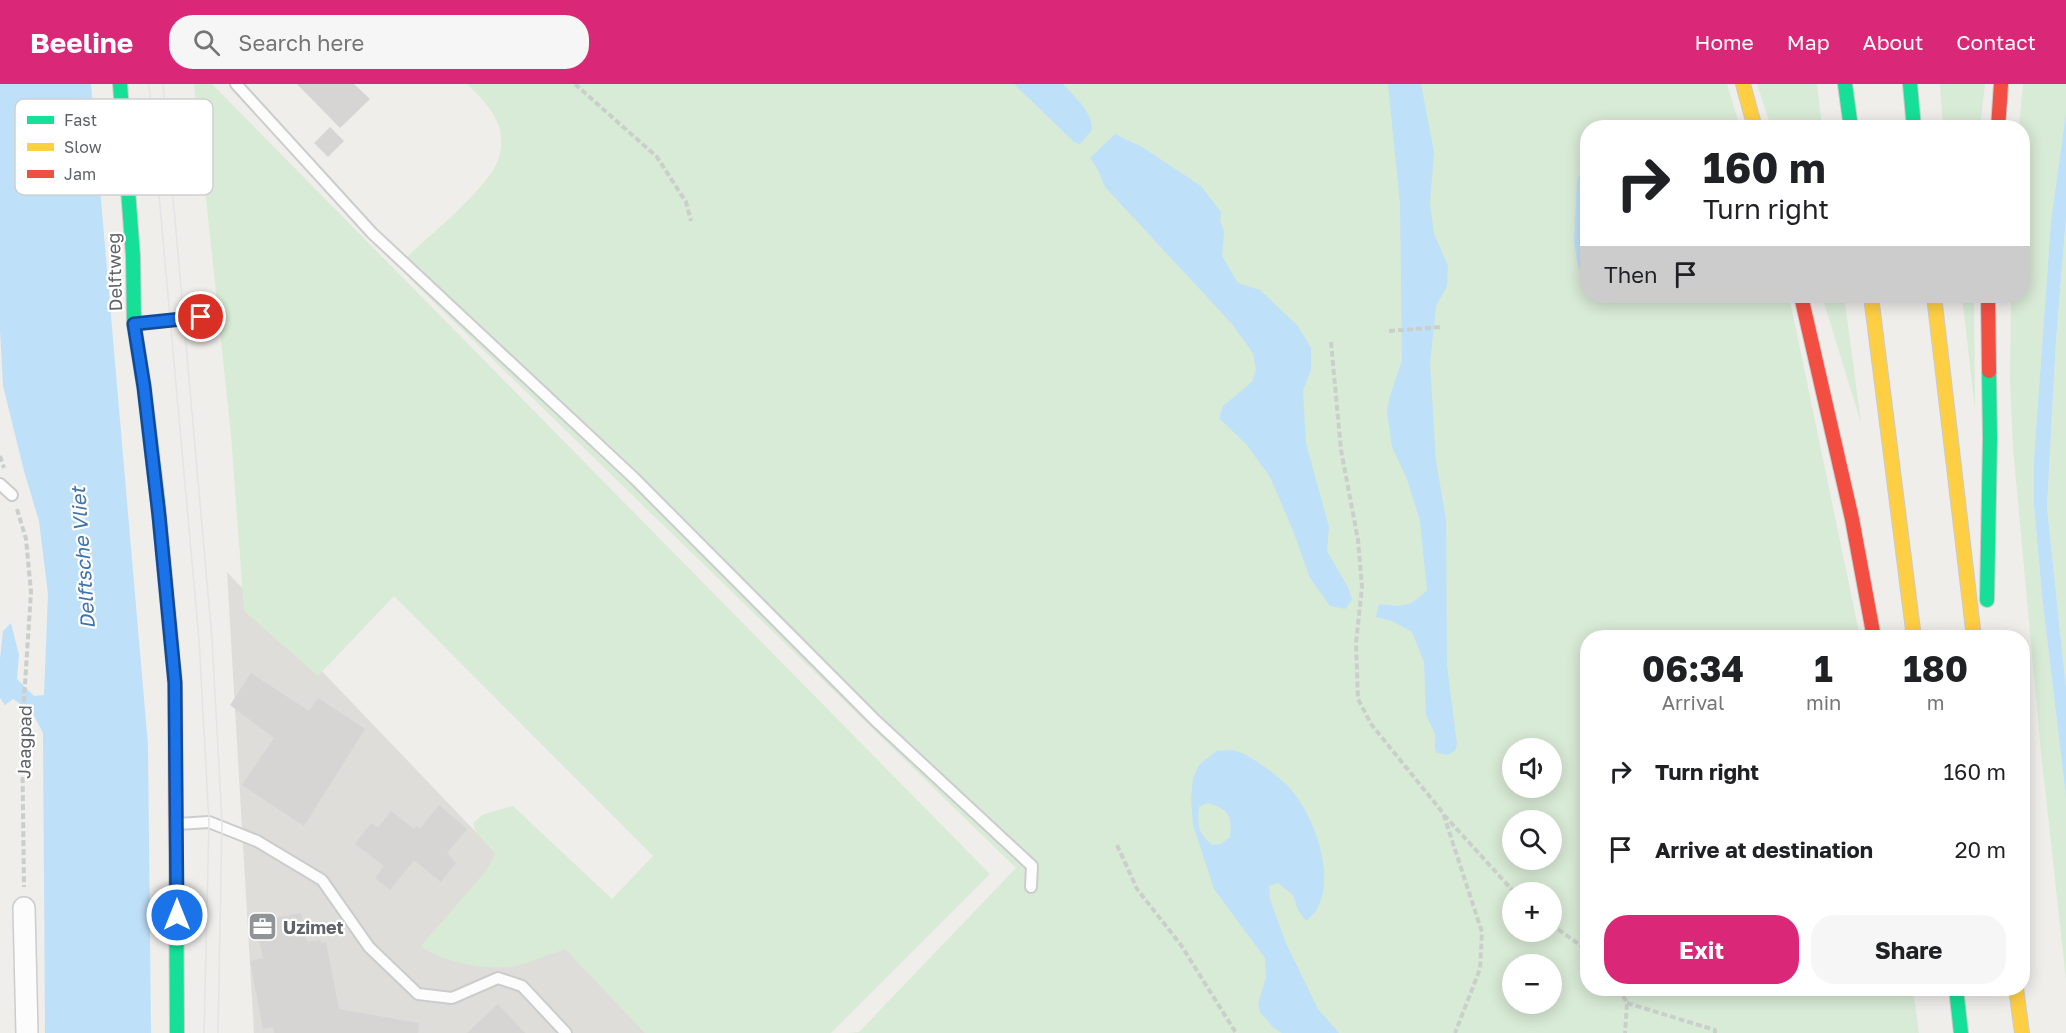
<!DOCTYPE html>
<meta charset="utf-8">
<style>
:root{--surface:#fff;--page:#f6f6f6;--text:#202124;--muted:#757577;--accent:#db2777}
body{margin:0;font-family:"Golos Text",sans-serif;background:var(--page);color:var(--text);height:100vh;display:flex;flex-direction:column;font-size:22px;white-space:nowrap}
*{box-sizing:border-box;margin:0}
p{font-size:20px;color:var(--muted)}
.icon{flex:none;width:33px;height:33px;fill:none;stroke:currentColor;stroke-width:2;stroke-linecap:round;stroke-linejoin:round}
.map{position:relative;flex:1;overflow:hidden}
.panel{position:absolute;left:1580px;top:546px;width:450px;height:366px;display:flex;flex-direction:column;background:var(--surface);border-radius:24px;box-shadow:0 3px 15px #0003}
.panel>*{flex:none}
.banner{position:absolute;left:1580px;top:36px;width:450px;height:183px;border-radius:24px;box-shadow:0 3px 15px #0003;background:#fff;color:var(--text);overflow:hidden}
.tools{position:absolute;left:1502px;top:654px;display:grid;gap:12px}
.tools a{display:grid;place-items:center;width:60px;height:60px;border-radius:50%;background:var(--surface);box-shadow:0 3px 15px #0003;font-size:30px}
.pin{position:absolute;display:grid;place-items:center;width:51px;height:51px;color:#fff;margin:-26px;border:3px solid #fff;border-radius:50%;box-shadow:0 2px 6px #0007}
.me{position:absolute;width:66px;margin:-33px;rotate:0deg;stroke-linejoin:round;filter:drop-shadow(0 0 4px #0008)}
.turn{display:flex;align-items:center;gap:21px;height:126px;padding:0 24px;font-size:27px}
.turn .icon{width:78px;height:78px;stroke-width:2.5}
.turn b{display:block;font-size:42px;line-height:51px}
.then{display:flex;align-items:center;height:57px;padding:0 24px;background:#0003;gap:12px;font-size:22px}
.eta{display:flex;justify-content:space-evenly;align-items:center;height:102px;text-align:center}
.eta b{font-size:36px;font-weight:700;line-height:42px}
.action{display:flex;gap:12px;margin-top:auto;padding:12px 24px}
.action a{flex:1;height:69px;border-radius:24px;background:var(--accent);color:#fff;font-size:24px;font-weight:700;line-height:69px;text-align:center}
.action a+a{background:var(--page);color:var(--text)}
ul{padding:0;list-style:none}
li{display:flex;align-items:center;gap:18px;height:78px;padding:0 24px}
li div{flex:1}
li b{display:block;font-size:22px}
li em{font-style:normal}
header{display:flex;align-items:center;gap:36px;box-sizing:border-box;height:84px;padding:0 30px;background:var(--accent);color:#fff}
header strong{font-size:28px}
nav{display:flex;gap:33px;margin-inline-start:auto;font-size:21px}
.search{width:420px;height:54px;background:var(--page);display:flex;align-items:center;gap:15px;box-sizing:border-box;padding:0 21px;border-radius:24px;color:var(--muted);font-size:22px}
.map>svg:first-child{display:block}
.industrial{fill:#dfddda}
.green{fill:#d8ebd6;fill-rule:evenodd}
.water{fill:#bfe0f9;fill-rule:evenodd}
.building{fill:#d6d5d3}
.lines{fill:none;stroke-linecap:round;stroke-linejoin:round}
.lane-casing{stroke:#cbcccc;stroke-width:14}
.street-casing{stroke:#cbcccc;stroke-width:24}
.fast-casing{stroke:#cacacb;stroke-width:16}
.slow-casing{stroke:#cacacb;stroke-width:16}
.jam-casing{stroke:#cacacb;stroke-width:16}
.path{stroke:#cacfcc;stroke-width:4;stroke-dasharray:6 3;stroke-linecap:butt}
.lane{stroke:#fdfcfc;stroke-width:10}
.street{stroke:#fdfcfc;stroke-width:21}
.fast{stroke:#16e098;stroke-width:14}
.slow{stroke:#ffcf43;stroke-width:14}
.jam{stroke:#f24e42;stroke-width:14}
.tram{stroke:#e4e4e4;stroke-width:1.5}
.route-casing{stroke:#114b97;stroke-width:15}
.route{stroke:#1a73e8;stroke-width:10}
.labels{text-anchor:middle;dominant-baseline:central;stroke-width:4.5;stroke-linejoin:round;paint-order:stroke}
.street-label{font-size:18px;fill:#5f6368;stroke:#fff}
.poi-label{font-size:18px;font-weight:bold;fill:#5f6368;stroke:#fff;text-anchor:start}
.water-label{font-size:20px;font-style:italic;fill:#4174aa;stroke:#fff}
.key{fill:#fff;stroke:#cfd0d2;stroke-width:1.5}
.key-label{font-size:16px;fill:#5f6368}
</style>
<header>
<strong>Beeline</strong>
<div class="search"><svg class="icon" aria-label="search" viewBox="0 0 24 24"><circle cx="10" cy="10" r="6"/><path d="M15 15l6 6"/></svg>Search here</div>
<nav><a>Home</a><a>Map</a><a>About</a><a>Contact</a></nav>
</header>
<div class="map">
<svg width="2066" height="949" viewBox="0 0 2066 949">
<rect width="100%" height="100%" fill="#efeeea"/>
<polygon class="industrial" points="227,488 585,862 667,949 254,949"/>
<g class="green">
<path d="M 194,0 L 212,0 L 990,790 L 831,949 L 645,949 L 565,865 C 550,870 536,876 520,881 C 493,888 443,879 421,862 L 486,787 L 495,771 L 493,765 L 476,749 L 473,739 L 484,730 L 513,722 L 612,815 L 653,772 L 394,512 L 318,592 L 244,527 L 231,351 Z"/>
<path d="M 467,0 L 1727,0 L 1740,43 L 1587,44 L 1587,212 L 1789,212 L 1860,553 L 1587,554 L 1587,904 L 1913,905 L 1919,949 L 848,949 L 859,948 L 1016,784 L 409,194 L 417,185 L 406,174 C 433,148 479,112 496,81 C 502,70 503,51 498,40 C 492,24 479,12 467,0 ZM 1512,664 L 1551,664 L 1551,704 L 1512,704 ZM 1512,736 L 1551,736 L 1551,776 L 1512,776 ZM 1512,808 L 1551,808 L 1551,848 L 1512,848 ZM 1512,880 L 1551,880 L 1551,920 L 1512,920 Z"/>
<polygon points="1757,0 1817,0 1822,43 1771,43"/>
<polygon points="1940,0 1985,0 1980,43 1943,43"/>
<polygon points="2023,0 2066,0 2066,28 2051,137 2034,374 2034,422 2042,512 2066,713 2066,896 2041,668 2013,364 2010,297 2011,212 2022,212 2022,44 2019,43"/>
<polygon points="2066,134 2066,604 2047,423 2056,257"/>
<polygon points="1822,212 1844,212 1861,339"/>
<polygon points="1962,212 1974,212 1975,325"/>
</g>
<g class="water">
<polygon points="0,0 91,0 148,661 151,949 45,949 43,649 32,628 13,615 5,621 0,614 0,575 3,547 11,539 19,571 17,595 34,612 44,611 48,510 39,437 24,387 3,302 0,246"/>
<path d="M 1014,0 L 1063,0 C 1074,12 1093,28 1092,46 C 1089,49 1082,58 1080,60 L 1074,58 Z"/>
<path d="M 1388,0 L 1421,0 L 1434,68 L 1430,119 L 1434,150 L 1448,182 L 1447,202 L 1436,222 L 1430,279 L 1436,377 L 1446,435 L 1447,581 L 1457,660 L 1455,667 L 1447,671 L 1437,669 L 1435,666 L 1435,650 L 1426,631 L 1424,578 L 1412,548 L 1392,537 L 1376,533 L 1379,520 C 1403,523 1410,524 1427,506 L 1420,437 L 1407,395 L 1392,363 L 1387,328 L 1390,312 L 1402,276 L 1400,120 Z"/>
<polygon points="2066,28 2066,134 2056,257 2047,423 2066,604 2066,713 2042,512 2034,422 2034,374 2051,137"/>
<polygon points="1115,50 1142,63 1201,102 1221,128 1220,136 1224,148 1222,172 1238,199 1260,206 1298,242 1311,264 1311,286 1303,307 1306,359 1329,443 1327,467 1349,505 1352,516 1345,525 1330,522 1310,494 1292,444 1270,393 1246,360 1219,334 1223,322 1252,298 1256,286 1253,269 1232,240 1105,103 1098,86 1090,74"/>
<polygon points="1583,90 1587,93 1587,202 1578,182 1574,158 1577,99 1579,91"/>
<path d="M 1216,667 C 1223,667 1232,665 1239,668 C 1253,673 1278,692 1288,702 C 1314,730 1337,792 1316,827 C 1313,831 1309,834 1306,837 L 1298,826 L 1293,811 L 1278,799 L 1269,802 L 1270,815 L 1286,859 L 1318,925 L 1339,949 L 1282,949 L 1274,944 L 1260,928 L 1258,920 L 1266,893 L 1265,874 L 1214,805 L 1193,741 L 1191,715 L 1193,694 L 1199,681 ZM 1207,719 C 1227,724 1233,731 1230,753 L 1221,760 L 1212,761 C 1198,749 1197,741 1199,723 Z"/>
</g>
<g class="building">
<polygon points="297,0 354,0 370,15 340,44"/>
<polygon points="330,43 344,57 328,73 314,59"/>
<polygon points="251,589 309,627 318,614 365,645 304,742 242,701 274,654 230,621"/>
<polygon points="439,721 467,745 447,769 456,779 441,798 414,776 390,806 375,794 384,782 355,760 371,739 378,744 391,727 414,745 416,742 420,745"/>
<polygon points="301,829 307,858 320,856 321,859 326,858 339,925 419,939 418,949 274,949 273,943 263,945 250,877 263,874 255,838"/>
<polygon points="498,920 525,949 467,949"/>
</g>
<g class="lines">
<defs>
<g id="lane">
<polyline points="236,0 372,149 634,394 876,637 1032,782 1031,803"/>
<polyline points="137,240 201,233"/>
<polyline points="0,400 12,411"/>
<polyline points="177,740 209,738 257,757 322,796 369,863 418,910 452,914 498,894 522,902 566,949"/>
</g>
<polyline id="street" points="24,824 27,949"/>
<g id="fast">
<polyline points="120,0 133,172 134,240 144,303 158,419"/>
<polyline points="1845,0 1851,44"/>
<polyline points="1910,0 1914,44"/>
<polyline points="1987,516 1990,355 1989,287"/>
<polyline points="176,765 177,949"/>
<polyline points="1956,904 1961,949"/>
</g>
<g id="slow">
<polyline points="1743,0 1755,44"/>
<polyline points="1871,212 1914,554"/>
<polyline points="1934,212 1974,554"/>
<polyline points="2016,904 2022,949"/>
</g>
<g id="jam">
<polyline points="1998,44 2001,0"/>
<polyline points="1801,212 1852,435 1874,554"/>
<polyline points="1988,212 1989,287"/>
<polyline points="158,419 175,599 176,765"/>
</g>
</defs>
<use href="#lane" class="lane-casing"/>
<use href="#street" class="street-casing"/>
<use href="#fast" class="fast-casing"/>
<use href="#slow" class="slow-casing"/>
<use href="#jam" class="jam-casing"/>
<g class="path">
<polyline points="575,0 657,73 686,118 691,137"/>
<polyline points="1389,247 1442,243"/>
<polyline points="1331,258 1341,366 1358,456 1362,503 1356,559 1358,615 1371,640 1443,729 1482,848 1480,885 1455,949"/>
<polyline points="0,372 4,384"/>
<polyline points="17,425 26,455 31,508 22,646 24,803"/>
<polyline points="1444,731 1514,808"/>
<polyline points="1117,761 1137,805 1181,861 1236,949"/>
<polyline points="1551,840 1587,866"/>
<polyline points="1619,904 1627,919 1625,949"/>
<polyline points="1627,919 1715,946 1715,949"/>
</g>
<use href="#lane" class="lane"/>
<use href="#street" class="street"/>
<use href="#fast" class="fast"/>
<use href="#slow" class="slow"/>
<use href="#jam" class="jam"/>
<g class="tram">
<polyline points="149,0 199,556 209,738 204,949"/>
<polyline points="163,0 212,555 222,738 218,949"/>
</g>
</g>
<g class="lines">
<defs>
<polyline id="route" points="177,831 175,599 159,432 144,303 134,240 201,233"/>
</defs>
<use href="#route" class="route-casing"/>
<use href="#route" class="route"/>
</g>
<defs>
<symbol id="office-square" viewBox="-11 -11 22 22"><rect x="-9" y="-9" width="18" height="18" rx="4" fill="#919496" stroke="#fff"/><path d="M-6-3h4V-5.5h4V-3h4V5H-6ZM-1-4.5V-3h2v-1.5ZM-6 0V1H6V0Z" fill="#fff"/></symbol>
</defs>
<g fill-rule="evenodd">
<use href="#office-square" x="246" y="826" width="33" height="33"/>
</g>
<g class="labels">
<g class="street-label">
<text transform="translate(114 188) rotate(-92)">Delftweg</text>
<text transform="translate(24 658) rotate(-89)">Jaagpad</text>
</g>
<g class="poi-label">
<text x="283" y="843">Uzimet</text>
</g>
<g class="water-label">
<text transform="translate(82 474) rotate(-94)">Delftsche Vliet</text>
</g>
</g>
<rect x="15" y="15" width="198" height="96" rx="9" class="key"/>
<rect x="27" y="32" width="27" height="8" fill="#16e098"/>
<rect x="27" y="59" width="27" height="8" fill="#ffcf43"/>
<rect x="27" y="86" width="27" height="8" fill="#f24e42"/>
<g class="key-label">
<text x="64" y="42">Fast</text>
<text x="64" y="69">Slow</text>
<text x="64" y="96">Jam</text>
</g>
</svg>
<div class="tools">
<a><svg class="icon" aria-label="sound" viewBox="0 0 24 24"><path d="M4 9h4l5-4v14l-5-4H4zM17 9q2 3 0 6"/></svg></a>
<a><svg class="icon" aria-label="search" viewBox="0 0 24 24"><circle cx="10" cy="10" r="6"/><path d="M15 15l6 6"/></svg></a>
<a>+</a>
<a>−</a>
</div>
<div class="pin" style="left:201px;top:233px;background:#d93025"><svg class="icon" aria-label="arrive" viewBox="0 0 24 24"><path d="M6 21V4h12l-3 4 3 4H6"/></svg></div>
<svg class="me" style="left:177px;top:831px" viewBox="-20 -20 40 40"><circle r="17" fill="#1a73e8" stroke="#fff" stroke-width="3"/><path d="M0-11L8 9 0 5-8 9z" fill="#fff"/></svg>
<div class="banner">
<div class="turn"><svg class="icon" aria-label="right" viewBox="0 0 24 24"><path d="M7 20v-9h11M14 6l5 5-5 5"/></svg><div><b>160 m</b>Turn right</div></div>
<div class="then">Then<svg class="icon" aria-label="arrive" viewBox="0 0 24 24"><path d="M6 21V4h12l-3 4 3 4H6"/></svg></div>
</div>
<section class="panel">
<div class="eta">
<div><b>06:34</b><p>Arrival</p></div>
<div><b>1</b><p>min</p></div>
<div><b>180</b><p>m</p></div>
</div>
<ul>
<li><svg class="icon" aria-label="right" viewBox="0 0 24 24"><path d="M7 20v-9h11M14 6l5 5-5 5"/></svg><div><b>Turn right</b></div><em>160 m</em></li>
<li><svg class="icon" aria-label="arrive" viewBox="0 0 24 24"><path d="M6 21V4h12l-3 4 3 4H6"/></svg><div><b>Arrive at destination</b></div><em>20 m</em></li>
</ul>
<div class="action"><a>Exit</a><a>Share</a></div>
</section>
</div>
